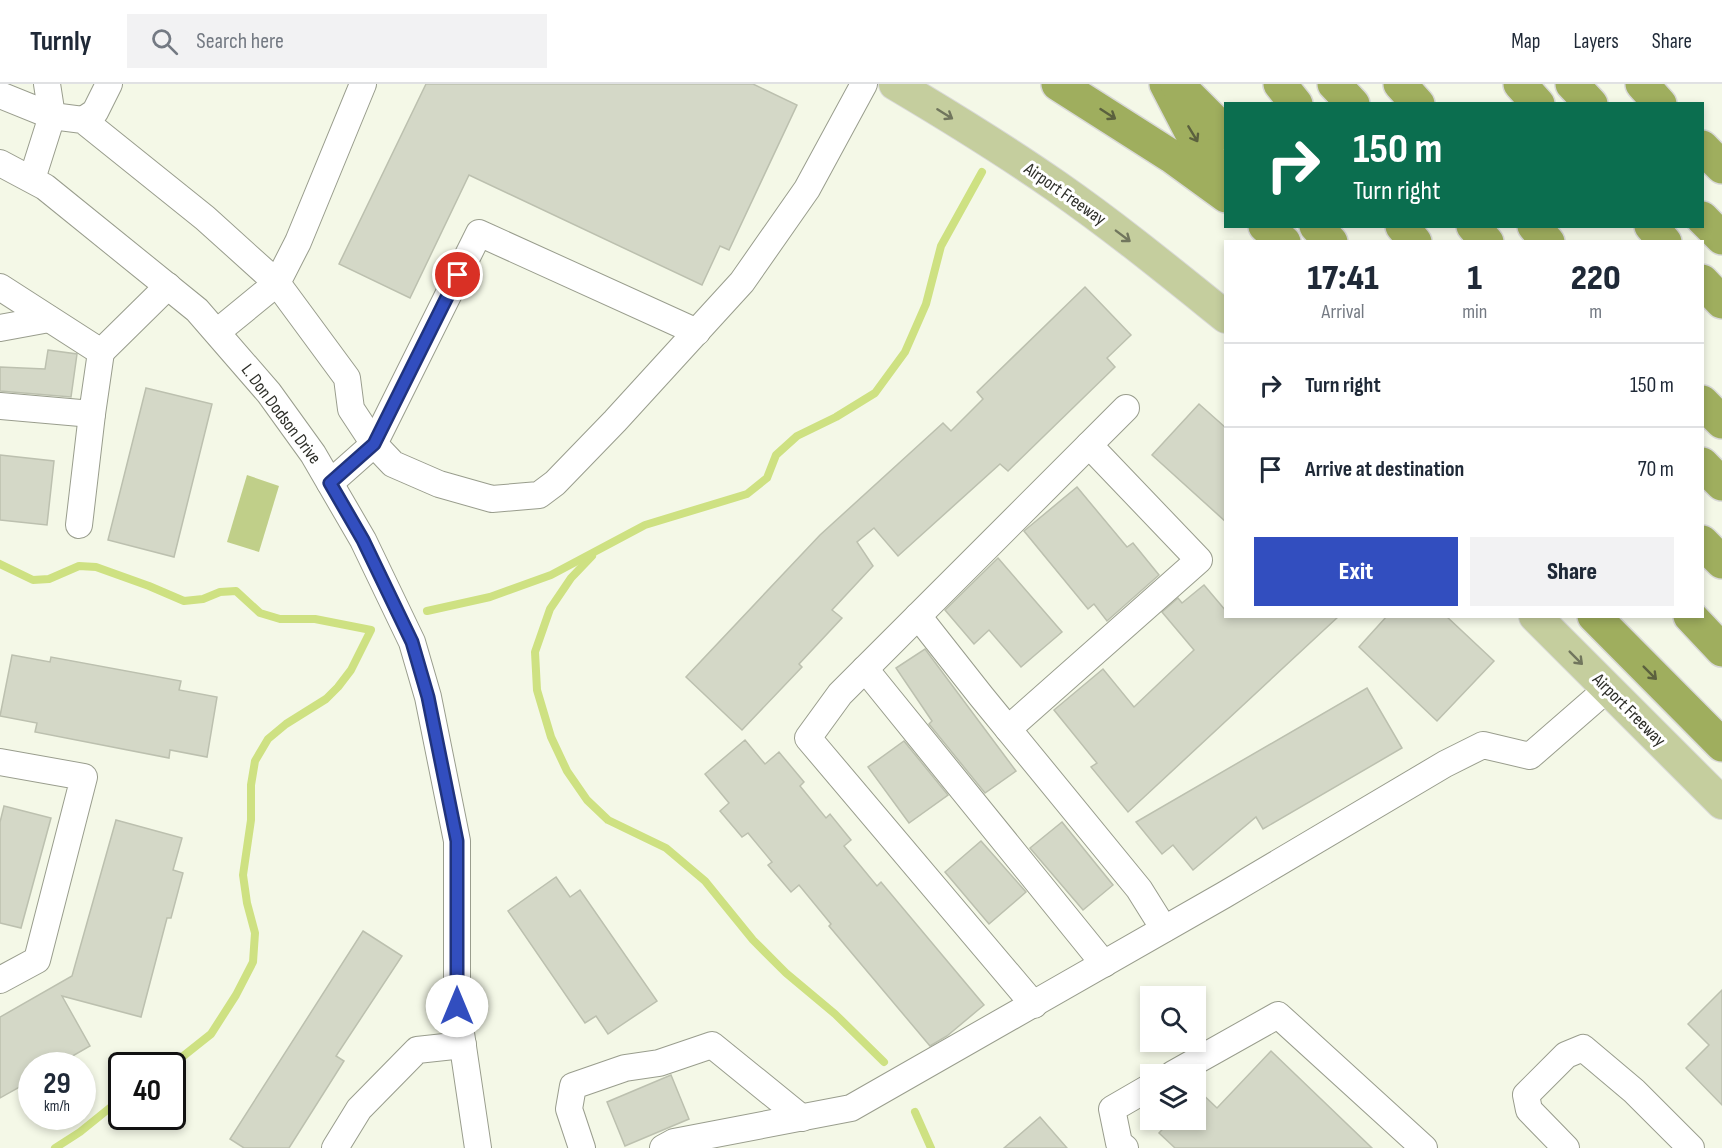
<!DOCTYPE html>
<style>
:root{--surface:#fff;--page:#f2f2f3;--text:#1f2937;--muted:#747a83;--line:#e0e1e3;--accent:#324ebf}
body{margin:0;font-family:"Sofia Sans Condensed",sans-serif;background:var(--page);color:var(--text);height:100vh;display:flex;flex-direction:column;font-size:22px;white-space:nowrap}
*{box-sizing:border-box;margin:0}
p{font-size:20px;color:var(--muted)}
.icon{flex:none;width:33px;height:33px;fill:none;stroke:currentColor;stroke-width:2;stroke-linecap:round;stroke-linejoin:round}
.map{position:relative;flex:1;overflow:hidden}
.sheet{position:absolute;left:1224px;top:156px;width:480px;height:378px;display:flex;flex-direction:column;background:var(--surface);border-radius:0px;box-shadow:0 3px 9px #0003}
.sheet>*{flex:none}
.guide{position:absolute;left:1224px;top:18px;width:480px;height:126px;border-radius:0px;box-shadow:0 3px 9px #0003;background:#0b6e4f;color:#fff;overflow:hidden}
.buttons{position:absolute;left:1140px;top:902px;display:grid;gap:12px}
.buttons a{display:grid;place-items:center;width:66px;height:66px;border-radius:0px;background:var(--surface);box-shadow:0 3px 9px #0003;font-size:30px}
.speed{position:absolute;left:18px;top:968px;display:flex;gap:12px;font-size:30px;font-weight:700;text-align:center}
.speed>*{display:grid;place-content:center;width:78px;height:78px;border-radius:50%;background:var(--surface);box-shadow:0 3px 9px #0003;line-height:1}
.speed small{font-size:15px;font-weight:400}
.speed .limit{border:3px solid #111;border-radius:9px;background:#fff;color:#111}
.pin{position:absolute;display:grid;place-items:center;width:51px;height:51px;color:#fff;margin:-26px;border:3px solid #fff;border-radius:50%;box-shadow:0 2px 6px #0007}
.me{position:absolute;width:66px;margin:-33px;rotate:0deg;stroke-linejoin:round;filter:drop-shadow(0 0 4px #0008)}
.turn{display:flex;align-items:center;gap:21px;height:126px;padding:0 30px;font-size:27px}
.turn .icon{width:78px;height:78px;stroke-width:2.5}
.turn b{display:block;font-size:42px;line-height:51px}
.eta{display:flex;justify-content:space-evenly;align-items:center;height:102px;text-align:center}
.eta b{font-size:36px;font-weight:800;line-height:42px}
.cta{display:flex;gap:12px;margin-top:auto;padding:12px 30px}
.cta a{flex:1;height:69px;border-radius:0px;background:var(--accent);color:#fff;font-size:24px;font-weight:800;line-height:69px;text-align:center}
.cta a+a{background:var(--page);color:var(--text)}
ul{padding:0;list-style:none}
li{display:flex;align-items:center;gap:18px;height:84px;padding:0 30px;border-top:2px solid var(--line)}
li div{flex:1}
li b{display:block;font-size:22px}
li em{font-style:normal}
header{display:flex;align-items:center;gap:36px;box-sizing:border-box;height:84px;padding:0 30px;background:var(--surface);border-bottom:2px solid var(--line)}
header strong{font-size:28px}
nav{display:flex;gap:33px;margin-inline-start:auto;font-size:21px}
.search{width:420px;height:54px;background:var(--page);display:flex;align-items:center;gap:15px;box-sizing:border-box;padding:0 21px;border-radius:0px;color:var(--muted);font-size:22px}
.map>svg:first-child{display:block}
.green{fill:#c0cf89}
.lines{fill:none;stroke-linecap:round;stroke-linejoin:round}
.stream{stroke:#cee182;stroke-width:8}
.building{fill:#d4d8c7;stroke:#bcc0af;stroke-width:1.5}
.minor-casing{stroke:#999d8d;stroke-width:28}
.major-casing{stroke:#d9d9d8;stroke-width:34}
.highway-casing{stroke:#d9d9d8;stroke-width:36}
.minor{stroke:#fff;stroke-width:26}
.major{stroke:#c5ce9e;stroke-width:32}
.highway{stroke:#9fae5e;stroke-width:33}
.oneway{stroke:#71765d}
.oneway2{stroke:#5b613e}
.route-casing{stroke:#20337c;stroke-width:15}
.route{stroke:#324ebf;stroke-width:10}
.labels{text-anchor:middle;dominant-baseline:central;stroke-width:6;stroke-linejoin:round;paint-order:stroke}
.street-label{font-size:18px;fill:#2d2e28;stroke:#fff}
</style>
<header>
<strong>Turnly</strong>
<div class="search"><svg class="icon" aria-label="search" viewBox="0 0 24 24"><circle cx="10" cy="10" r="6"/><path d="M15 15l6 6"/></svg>Search here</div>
<nav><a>Map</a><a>Layers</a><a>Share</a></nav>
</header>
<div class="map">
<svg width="1722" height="1064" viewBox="0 0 1722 1064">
<rect width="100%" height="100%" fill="#f4f8e7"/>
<polygon class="green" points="247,391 279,402 259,468 227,458"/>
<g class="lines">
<g class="stream">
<polyline points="592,472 571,494 550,525 535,568 537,606 551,653 567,687 587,716 608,736 666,764 705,797 753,856 786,889 835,930 884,978"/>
<polyline points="0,480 33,496 49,495 79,482 96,483 149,502 184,517 203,515 220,508 236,507 260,529 280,535 315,535 371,546 351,586 338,603 326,615 286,640 268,655 255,677 251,701 251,736 243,791 247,819 255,849 253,878 236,911 211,950 172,981"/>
<polyline points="427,527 490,513 551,491 645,441 747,410 767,394 776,371 797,352 836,333 875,309 905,268 926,220 941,162 982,88"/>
<polyline points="915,1028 931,1064"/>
<polyline points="55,1064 80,1048 122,1014"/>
</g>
</g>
<g class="building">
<polygon points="426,0 753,0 797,21 729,166 720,162 702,201 469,91 410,214 339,180"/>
<polygon points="1085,203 1131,251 1107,274 1115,283 1008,387 1000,380 898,472 874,444 857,458 873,482 832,526 842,534 799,580 802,583 742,646 686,593 820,451 943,339 951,347 983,315 977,308"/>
<polygon points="48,266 77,270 71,313 0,307 0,283 45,285"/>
<polygon points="146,304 212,320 174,473 108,456"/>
<polygon points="1199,320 1226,344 1226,438 1152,371"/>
<polygon points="0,371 54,377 47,441 0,436"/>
<polygon points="1077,403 1127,463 1133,459 1159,491 1107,537 1094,520 1088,525 1024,447"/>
<polygon points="998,474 1062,548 1021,583 989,546 974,560 945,526"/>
<polygon points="1204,501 1226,527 1226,532 1339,532 1128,728 1091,683 1097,679 1054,626 1103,585 1134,623 1194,566 1162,528 1178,514 1182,519"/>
<polygon points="1387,532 1446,532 1494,577 1437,637 1359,563"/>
<polygon points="925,565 1016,687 985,709 929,640 932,637 896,584"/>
<polygon points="12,571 50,578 51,573 181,597 179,606 217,613 207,673 170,666 169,674 35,648 37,639 0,632"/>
<polygon points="1367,604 1402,664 1263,745 1256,733 1193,786 1173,761 1162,770 1136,738"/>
<polygon points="745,656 765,680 779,668 804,698 800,702 826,734 830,730 851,756 844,762 877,802 881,798 984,921 947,952 930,962 829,842 831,840 799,801 791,808 768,781 772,778 748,749 742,753 720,727 729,719 705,690"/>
<polygon points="904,657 948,711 909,739 868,683"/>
<polygon points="4,722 51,734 21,844 0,839 0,738"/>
<polygon points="116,736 182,754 173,786 183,789 171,834 167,834 141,933 62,912 90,962 57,981 32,981 32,996 0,1014 0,933 72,892"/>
<polygon points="1062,738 1113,801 1083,826 1030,764"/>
<polygon points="981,757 1026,808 989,840 945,788"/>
<polygon points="556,793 570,813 580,806 657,917 608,950 596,932 585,939 508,827"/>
<polygon points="363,847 402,872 336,972 344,977 289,1064 244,1064 230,1055"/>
<polygon points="1722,906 1722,1021 1686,984 1709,961 1688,940"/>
<polygon points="1271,967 1372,1064 1175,1064 1159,1049 1172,1035 1196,1035 1196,1004 1217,1024"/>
<polygon points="671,991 689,1035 625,1062 607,1018"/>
<polygon points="1040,1033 1067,1064 1004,1064"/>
</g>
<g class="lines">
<defs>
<g id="minor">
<polyline points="363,0 298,158 277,199 347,294 351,325 374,360"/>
<polyline points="0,11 52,32 47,0"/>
<polyline points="83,36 95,28 109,0"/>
<polyline points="0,79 45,103 197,226 269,309 313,370 363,456 412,558 428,613 457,757 457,922 478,1064"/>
<polyline points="32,95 52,32 83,36 205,134 277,199 217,248"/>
<polyline points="0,203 101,268 168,202"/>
<polyline points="0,244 49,235"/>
<polyline points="0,322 92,330 101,268"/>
<polyline points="374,360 479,149 697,248"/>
<polyline points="330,399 374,360 393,380 439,400 492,415 539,411 555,399 615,337 742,198 807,105 864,0"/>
<polyline points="79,441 92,330"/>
<polyline points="918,532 981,612 1139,805 1164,845"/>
<polyline points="865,585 1104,880"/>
<polyline points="1008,645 1199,476 1089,361"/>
<polyline points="0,678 84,693 37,876 0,896"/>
<polyline points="1034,921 808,654 840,610 1126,324"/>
<polyline points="1173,990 1278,931 1424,1064"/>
<polyline points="335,1064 359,1025 417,966 463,961"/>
<polyline points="582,1064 569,1025 573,1002 625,984 659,979 712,961 802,1034"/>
<polyline points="663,1064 674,1058 851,1024 1224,811 1445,680 1483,661 1530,672 1607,605"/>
<polyline points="1125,1064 1119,1059 1112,1025 1150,1003"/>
<polyline points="1566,1064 1529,1026 1526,1011 1566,971 1583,964 1634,1007 1691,1064"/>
</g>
<g id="major">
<path d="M 895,0 C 949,32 1004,66 1056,102 C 1115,143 1170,188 1226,233"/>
<polyline points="1535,532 1722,719"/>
</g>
<g id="highway">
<polyline points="1058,0 1171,72 1226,112"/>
<polyline points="1166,0 1193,52 1226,96"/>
<polyline points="1177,0 1226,49"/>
<polyline points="1280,0 1296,20"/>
<polyline points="1334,0 1353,20"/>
<polyline points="1400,0 1418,20"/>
<polyline points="1520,0 1538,20"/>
<polyline points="1572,0 1591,20"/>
<polyline points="1642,0 1660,20"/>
<polyline points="1702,63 1722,83"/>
<polyline points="1702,134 1722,154"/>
<polyline points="1265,142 1284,158"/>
<polyline points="1316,142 1331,158"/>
<polyline points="1402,142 1415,158"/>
<polyline points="1473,142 1487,158"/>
<polyline points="1534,142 1548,158"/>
<polyline points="1651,142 1665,158"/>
<polyline points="1702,197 1722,218"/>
<polyline points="1702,318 1722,338"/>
<polyline points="1702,380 1722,400"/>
<polyline points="1702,458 1722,478"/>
<polyline points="1594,532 1722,661"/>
<polyline points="1690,532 1722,566"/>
</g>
</defs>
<use href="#minor" class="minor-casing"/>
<use href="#major" class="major-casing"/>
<use href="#highway" class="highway-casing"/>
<use href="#minor" class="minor"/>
<use href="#major" class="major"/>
<use href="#highway" class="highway"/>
</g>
<defs><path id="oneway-shaft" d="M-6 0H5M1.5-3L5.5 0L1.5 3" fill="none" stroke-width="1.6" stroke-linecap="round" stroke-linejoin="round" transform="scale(1.5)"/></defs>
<g class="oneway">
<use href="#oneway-shaft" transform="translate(945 30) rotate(32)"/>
<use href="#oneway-shaft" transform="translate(1123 152) rotate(37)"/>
<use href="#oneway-shaft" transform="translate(1576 574) rotate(45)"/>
</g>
<g class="oneway2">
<use href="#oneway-shaft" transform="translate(1108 30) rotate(33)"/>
<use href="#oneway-shaft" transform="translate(1193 50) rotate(59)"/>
<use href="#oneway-shaft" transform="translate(1650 589) rotate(45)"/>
</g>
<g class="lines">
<defs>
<polyline id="route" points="457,922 457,757 428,613 412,558 363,456 330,399 374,360 458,191"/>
</defs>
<use href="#route" class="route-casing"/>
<use href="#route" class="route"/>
</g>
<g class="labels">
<g class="street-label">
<text transform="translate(1065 110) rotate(35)">Airport Freeway</text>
<text transform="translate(281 330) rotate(53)">L. Don Dodson Drive</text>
<text transform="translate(1629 626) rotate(45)">Airport Freeway</text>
</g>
</g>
</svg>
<div class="buttons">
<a><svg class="icon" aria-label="search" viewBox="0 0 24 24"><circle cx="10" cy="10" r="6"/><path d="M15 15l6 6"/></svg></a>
<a><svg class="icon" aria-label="layers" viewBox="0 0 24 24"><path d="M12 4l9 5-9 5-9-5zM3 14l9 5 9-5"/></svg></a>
</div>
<div class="speed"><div>29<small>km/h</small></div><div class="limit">40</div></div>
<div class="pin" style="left:458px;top:191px;background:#d93025"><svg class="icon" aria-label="arrive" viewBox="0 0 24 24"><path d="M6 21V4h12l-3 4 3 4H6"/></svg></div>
<svg class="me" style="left:457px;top:922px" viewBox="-20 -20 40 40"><circle r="19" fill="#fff"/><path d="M0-13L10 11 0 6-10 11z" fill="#324ebf"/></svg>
<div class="guide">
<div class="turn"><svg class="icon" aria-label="right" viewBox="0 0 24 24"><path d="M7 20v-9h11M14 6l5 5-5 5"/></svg><div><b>150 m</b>Turn right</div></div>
</div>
<section class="sheet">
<div class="eta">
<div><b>17:41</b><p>Arrival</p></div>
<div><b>1</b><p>min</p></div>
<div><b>220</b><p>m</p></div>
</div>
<ul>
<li><svg class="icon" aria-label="right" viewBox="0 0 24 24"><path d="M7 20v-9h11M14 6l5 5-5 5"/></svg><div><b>Turn right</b></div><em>150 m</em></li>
<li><svg class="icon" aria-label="arrive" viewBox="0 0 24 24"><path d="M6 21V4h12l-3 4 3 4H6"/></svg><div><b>Arrive at destination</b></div><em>70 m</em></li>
</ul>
<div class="cta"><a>Exit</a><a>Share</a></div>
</section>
</div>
